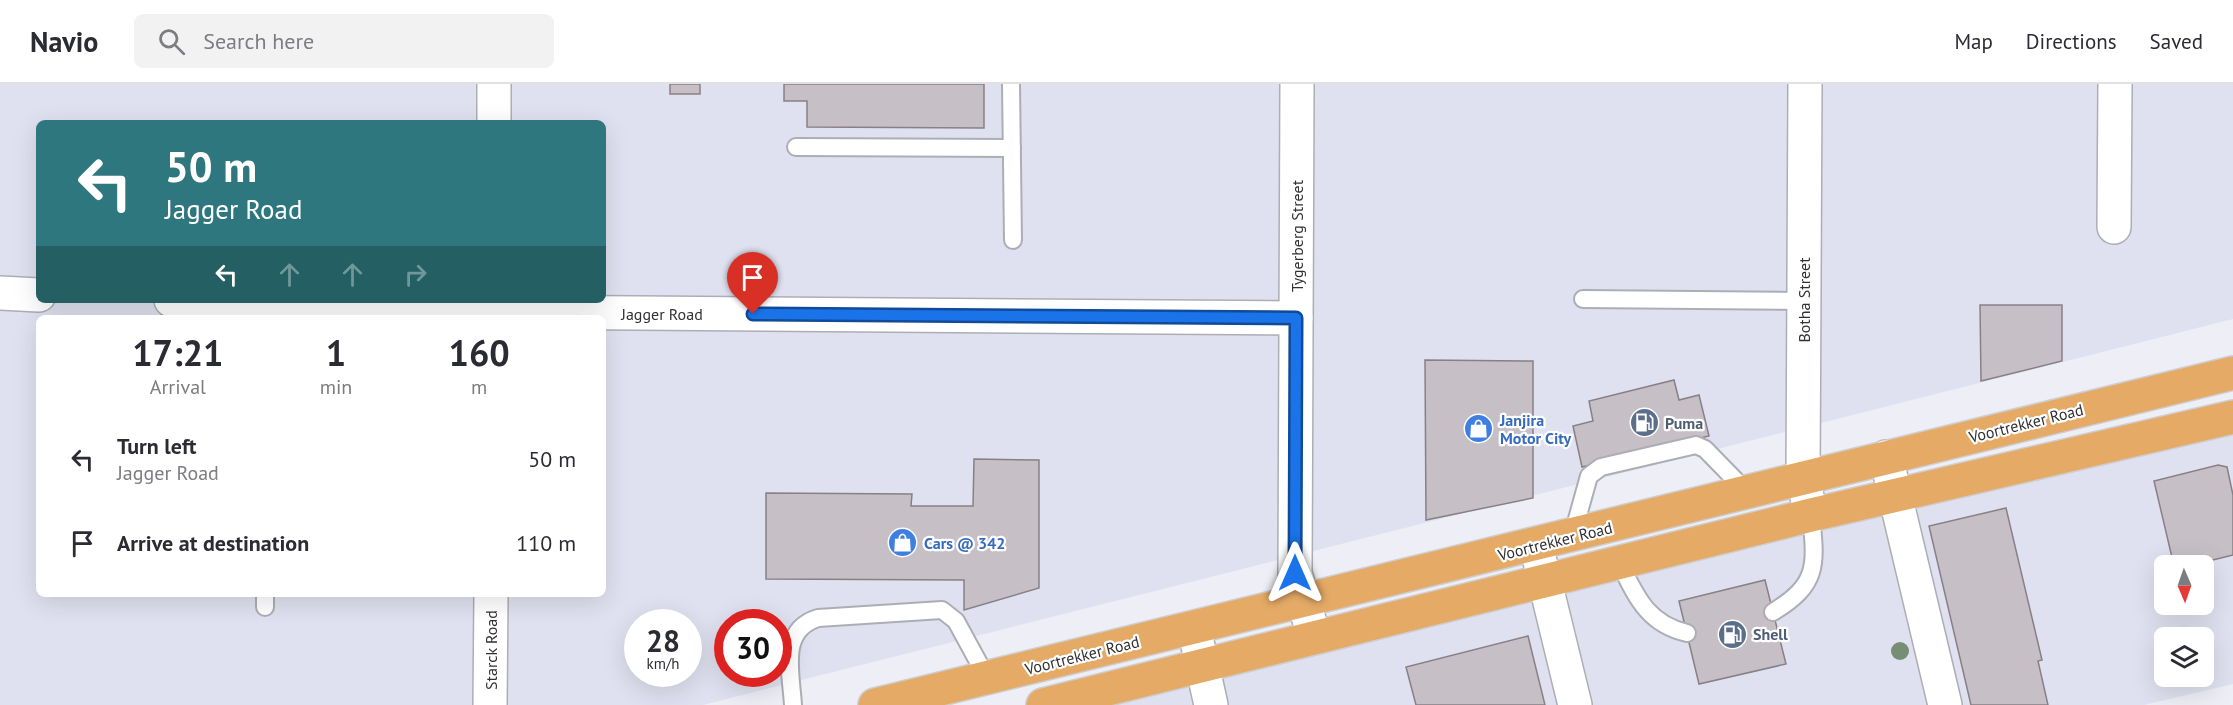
<!DOCTYPE html>
<style>
:root{--surface:#fff;--page:#f2f2f3;--text:#2b2b33;--muted:#7c7c81;--line:#e1e1e2}
body{margin:0;font-family:"PT Sans",sans-serif;background:var(--page);color:var(--text);height:100vh;display:flex;flex-direction:column;font-size:22px;white-space:nowrap}
*{box-sizing:border-box;margin:0}
p{font-size:20px;color:var(--muted)}
.icon{flex:none;width:33px;height:33px;fill:none;stroke:currentColor;stroke-width:2;stroke-linecap:round;stroke-linejoin:round}
.map{position:relative;flex:1;overflow:hidden}
.sheet{position:absolute;left:36px;top:231px;width:570px;height:282px;display:flex;flex-direction:column;background:var(--surface);border-radius:9px;box-shadow:0 6px 24px #0002}
.sheet>*{flex:none}
.guide{position:absolute;left:36px;top:36px;width:570px;height:183px;border-radius:9px;box-shadow:0 6px 24px #0002;background:#2e777e;color:#fff;overflow:hidden}
.needle{width:39px;rotate:178deg}
.tools{position:absolute;left:2154px;top:471px;display:grid;gap:12px}
.tools a{display:grid;place-items:center;width:60px;height:60px;border-radius:9px;background:var(--surface);box-shadow:0 6px 24px #0002;font-size:30px}
.speed{position:absolute;left:624px;top:525px;display:flex;gap:12px;font-size:30px;font-weight:700;text-align:center}
.speed>*{display:grid;place-content:center;width:78px;height:78px;border-radius:50%;background:var(--surface);box-shadow:0 6px 24px #0002;line-height:1}
.speed small{font-size:15px;font-weight:400}
.speed .limit{border:9px solid #d22;background:#fff;color:#111}
.pin{position:absolute;display:grid;place-items:center;width:51px;height:51px;color:#fff;margin:-62px -26px;border-radius:50% 50% 50% 0;rotate:-45deg;box-shadow:0 0 6px #0007}
.pin .icon{rotate:45deg}
.me{position:absolute;width:66px;margin:-33px;rotate:0deg;stroke-linejoin:round;filter:drop-shadow(0 0 4px #0008)}
.turn{display:flex;align-items:center;gap:21px;height:126px;padding:0 30px;font-size:27px}
.turn .icon{width:78px;height:78px;stroke-width:2.5}
.turn b{display:block;font-size:42px;line-height:51px}
.lanes{display:flex;align-items:center;height:57px;padding:0 30px;background:#0003;justify-content:center;gap:30px;direction:ltr}
.lanes .off{opacity:.35}
.eta{display:flex;justify-content:space-evenly;align-items:center;height:102px;text-align:center}
.eta b{font-size:36px;font-weight:600;line-height:42px}
ul{padding:0;list-style:none}
li{display:flex;align-items:center;gap:18px;height:84px;padding:0 30px}
li div{flex:1}
li b{display:block;font-size:22px}
li em{font-style:normal}
header{display:flex;align-items:center;gap:36px;box-sizing:border-box;height:84px;padding:0 30px;background:var(--surface);border-bottom:2px solid var(--line)}
header strong{font-size:28px}
nav{display:flex;gap:33px;margin-inline-start:auto;font-size:21px}
.search{width:420px;height:54px;background:var(--page);display:flex;align-items:center;gap:15px;box-sizing:border-box;padding:0 21px;border-radius:9px;color:var(--muted);font-size:22px}
.map>svg:first-child{display:block}
.built{fill:#e0e1f0;fill-rule:evenodd}
.building{fill:#c6bfc5;stroke:#878086;stroke-width:1.5}
.lines{fill:none;stroke-linecap:round;stroke-linejoin:round}
.lane-casing{stroke:#adadb5;stroke-width:20}
.street-casing{stroke:#adadb5;stroke-width:36}
.primary-casing{stroke:#cecece;stroke-width:36}
.lane{stroke:#fff;stroke-width:16}
.street{stroke:#fff;stroke-width:33}
.primary{stroke:#e4aa66;stroke-width:33}
.tree{fill:#768e73}
.route-casing{stroke:#114b97;stroke-width:15}
.route{stroke:#1a73e8;stroke-width:10}
.labels{text-anchor:middle;dominant-baseline:central;stroke-width:4.5;stroke-linejoin:round;paint-order:stroke}
.street-label{font-size:16px;fill:#313134;stroke:#fff}
.shop-label{font-size:16px;font-weight:bold;fill:#366cbe;stroke:#fff;text-anchor:start}
.service-label{font-size:16px;font-weight:bold;fill:#4e5e75;stroke:#fff;text-anchor:start}
</style>
<header>
<strong>Navio</strong>
<div class="search"><svg class="icon" aria-label="search" viewBox="0 0 24 24"><circle cx="10" cy="10" r="6"/><path d="M15 15l6 6"/></svg>Search here</div>
<nav><a>Map</a><a>Directions</a><a>Saved</a></nav>
</header>
<div class="map">
<svg width="2233" height="621" viewBox="0 0 2233 621">
<rect width="100%" height="100%" fill="#eeeef6"/>
<g class="built">
<path d="M 0,0 L 2233,0 L 2233,235 L 703,621 L 0,621 ZM 39,39 L 603,39 L 603,216 L 39,216 ZM 39,234 L 603,234 L 603,510 L 39,510 ZM 638,538 L 688,538 L 688,590 L 638,590 ZM 728,538 L 778,538 L 778,590 L 728,590 Z"/>
<path d="M 2233,338 L 2233,600 L 2144,621 L 1077,621 ZM 2164,482 L 2204,482 L 2204,520 L 2164,520 ZM 2164,554 L 2204,554 L 2204,592 L 2164,592 Z"/>
</g>
<g class="building">
<rect x="670" y="0" width="30" height="10"/>
<polygon points="784,0 984,0 984,44 807,43 807,17 784,17"/>
<polygon points="1980,221 2062,221 2062,277 1981,297"/>
<polygon points="1425,276 1533,277 1533,414 1426,436"/>
<polygon points="1674,296 1679,316 1699,311 1709,352 1582,383 1573,342 1593,337 1589,317"/>
<polygon points="974,375 1039,376 1039,504 964,526 964,496 766,495 766,409 912,410 911,422 973,422"/>
<polygon points="2218,381 2227,383 2233,411 2233,471 2189,482 2174,482 2154,397"/>
<polygon points="2006,424 2042,576 2038,577 2048,621 1971,621 1929,442"/>
<polygon points="1765,496 1786,580 1699,600 1679,517"/>
<polygon points="1528,552 1545,621 1416,621 1406,583"/>
</g>
<g class="lines">
<defs>
<g id="lane">
<polyline points="1011,0 1013,156"/>
<polyline points="796,63 1012,64"/>
<polyline points="1583,215 1804,217"/>
<polyline points="1572,453 1589,392 1601,383 1696,361 1705,365 1747,408"/>
<path d="M 1619,478 C 1636,512 1647,540 1687,549"/>
<polyline points="265,523 265,510"/>
<path d="M 1773,528 C 1819,500 1816,481 1811,431"/>
<path d="M 793,621 C 791,588 779,546 818,534 L 942,526 L 956,537 L 987,594"/>
</g>
<g id="street">
<polyline points="1297,0 1295,489 1314,552"/>
<polyline points="1805,0 1803,394 1811,431"/>
<polyline points="494,39 494,0"/>
<polyline points="2114,143 2115,0"/>
<polyline points="0,209 39,211"/>
<polyline points="171,216 493,228 1296,234"/>
<polyline points="1886,373 1945,621"/>
<polyline points="1536,461 1575,621"/>
<polyline points="1194,544 1211,621"/>
<polyline points="490,621 491,510"/>
</g>
<g id="primary">
<polyline points="875,621 2233,289"/>
<polyline points="1043,621 1811,431 2233,333"/>
</g>
</defs>
<use href="#lane" class="lane-casing"/>
<use href="#street" class="street-casing"/>
<use href="#primary" class="primary-casing"/>
<use href="#lane" class="lane"/>
<use href="#street" class="street"/>
<use href="#primary" class="primary"/>
</g>
<circle class="tree" cx="1900" cy="567" r="9"/>
<g class="lines">
<defs>
<polyline id="route" points="753,230 1296,234 1295,489"/>
</defs>
<use href="#route" class="route-casing"/>
<use href="#route" class="route"/>
</g>
<defs>
<symbol id="fuel-disc" viewBox="-11 -11 22 22"><circle r="9.5" fill="#5c6f8a" stroke="#fff"/><path d="M-5.5-6h7V0h2V4h1.3V-2.5L3-4.5l.8-.8L6-3V5H2.5V1h-1V6h-7ZM-4.2-4.7v3.2H.2V-4.7Z" fill="#fff"/></symbol>
<symbol id="shop-disc" viewBox="-11 -11 22 22"><circle r="9.5" fill="#3f7fe0" stroke="#fff"/><path d="M-5-2.5h2.3a2.7 3.5 0 0 1 5.4 0H5L5.5 6h-11ZM-1.5-2.5h3a1.5 2.3 0 0 0-3 0Z" fill="#fff"/></symbol>
</defs>
<g fill-rule="evenodd">
<use href="#fuel-disc" x="1628" y="322" width="33" height="33"/>
<use href="#shop-disc" x="1462" y="328" width="33" height="33"/>
<use href="#shop-disc" x="886" y="442" width="33" height="33"/>
<use href="#fuel-disc" x="1716" y="534" width="33" height="33"/>
</g>
<g class="labels">
<g class="street-label">
<text transform="translate(1297 152) rotate(-90)">Tygerberg Street</text>
<text transform="translate(1804 216) rotate(-90)">Botha Street</text>
<text x="662" y="230">Jagger Road</text>
<text transform="translate(2026 339) rotate(-14)">Voortrekker Road</text>
<text transform="translate(1555 457) rotate(-14)">Voortrekker Road</text>
<text transform="translate(491 566) rotate(-90)">Starck Road</text>
<text transform="translate(1082 571) rotate(-14)">Voortrekker Road</text>
</g>
<g class="shop-label">
<text x="1500" y="336">Janjira<tspan x="1500" dy="18">Motor City</tspan></text>
<text x="924" y="459">Cars @ 342</text>
</g>
<g class="service-label">
<text x="1665" y="339">Puma</text>
<text x="1753" y="550">Shell</text>
</g>
</g>
</svg>
<div class="tools">
<a><svg class="needle" viewBox="-14 -14 28 28"><path d="M0-13l5 13h-10z" fill="#e53935"/><path d="M0 13l5-13h-10z" fill="#7c7c81"/></svg></a>
<a><svg class="icon" aria-label="layers" viewBox="0 0 24 24"><path d="M12 4l9 5-9 5-9-5zM3 14l9 5 9-5"/></svg></a>
</div>
<div class="speed"><div>28<small>km/h</small></div><div class="limit">30</div></div>
<div class="pin" style="left:753px;top:230px;background:#d93025"><svg class="icon" aria-label="arrive" viewBox="0 0 24 24"><path d="M6 21V4h12l-3 4 3 4H6"/></svg></div>
<svg class="me" style="left:1295px;top:489px" viewBox="-20 -20 40 40"><path d="M0-17L14 15 0 8-14 15z" fill="#1a73e8" stroke="#fff" stroke-width="4"/></svg>
<div class="guide">
<div class="turn"><svg class="icon" aria-label="left" viewBox="0 0 24 24"><path d="M17 20v-9H6M10 6l-5 5 5 5"/></svg><div><b>50 m</b>Jagger Road</div></div>
<div class="lanes"><svg class="icon" aria-label="left" viewBox="0 0 24 24"><path d="M17 20v-9H6M10 6l-5 5 5 5"/></svg><svg class="icon off" aria-label="ahead" viewBox="0 0 24 24"><path d="M12 20V5M6 11l6-6 6 6"/></svg><svg class="icon off" aria-label="ahead" viewBox="0 0 24 24"><path d="M12 20V5M6 11l6-6 6 6"/></svg><svg class="icon off" aria-label="right" viewBox="0 0 24 24"><path d="M7 20v-9h11M14 6l5 5-5 5"/></svg></div>
</div>
<section class="sheet">
<div class="eta">
<div><b>17:21</b><p>Arrival</p></div>
<div><b>1</b><p>min</p></div>
<div><b>160</b><p>m</p></div>
</div>
<ul>
<li><svg class="icon" aria-label="left" viewBox="0 0 24 24"><path d="M17 20v-9H6M10 6l-5 5 5 5"/></svg><div><b>Turn left</b><p>Jagger Road</p></div><em>50 m</em></li>
<li><svg class="icon" aria-label="arrive" viewBox="0 0 24 24"><path d="M6 21V4h12l-3 4 3 4H6"/></svg><div><b>Arrive at destination</b></div><em>110 m</em></li>
</ul>
</section>
</div>
